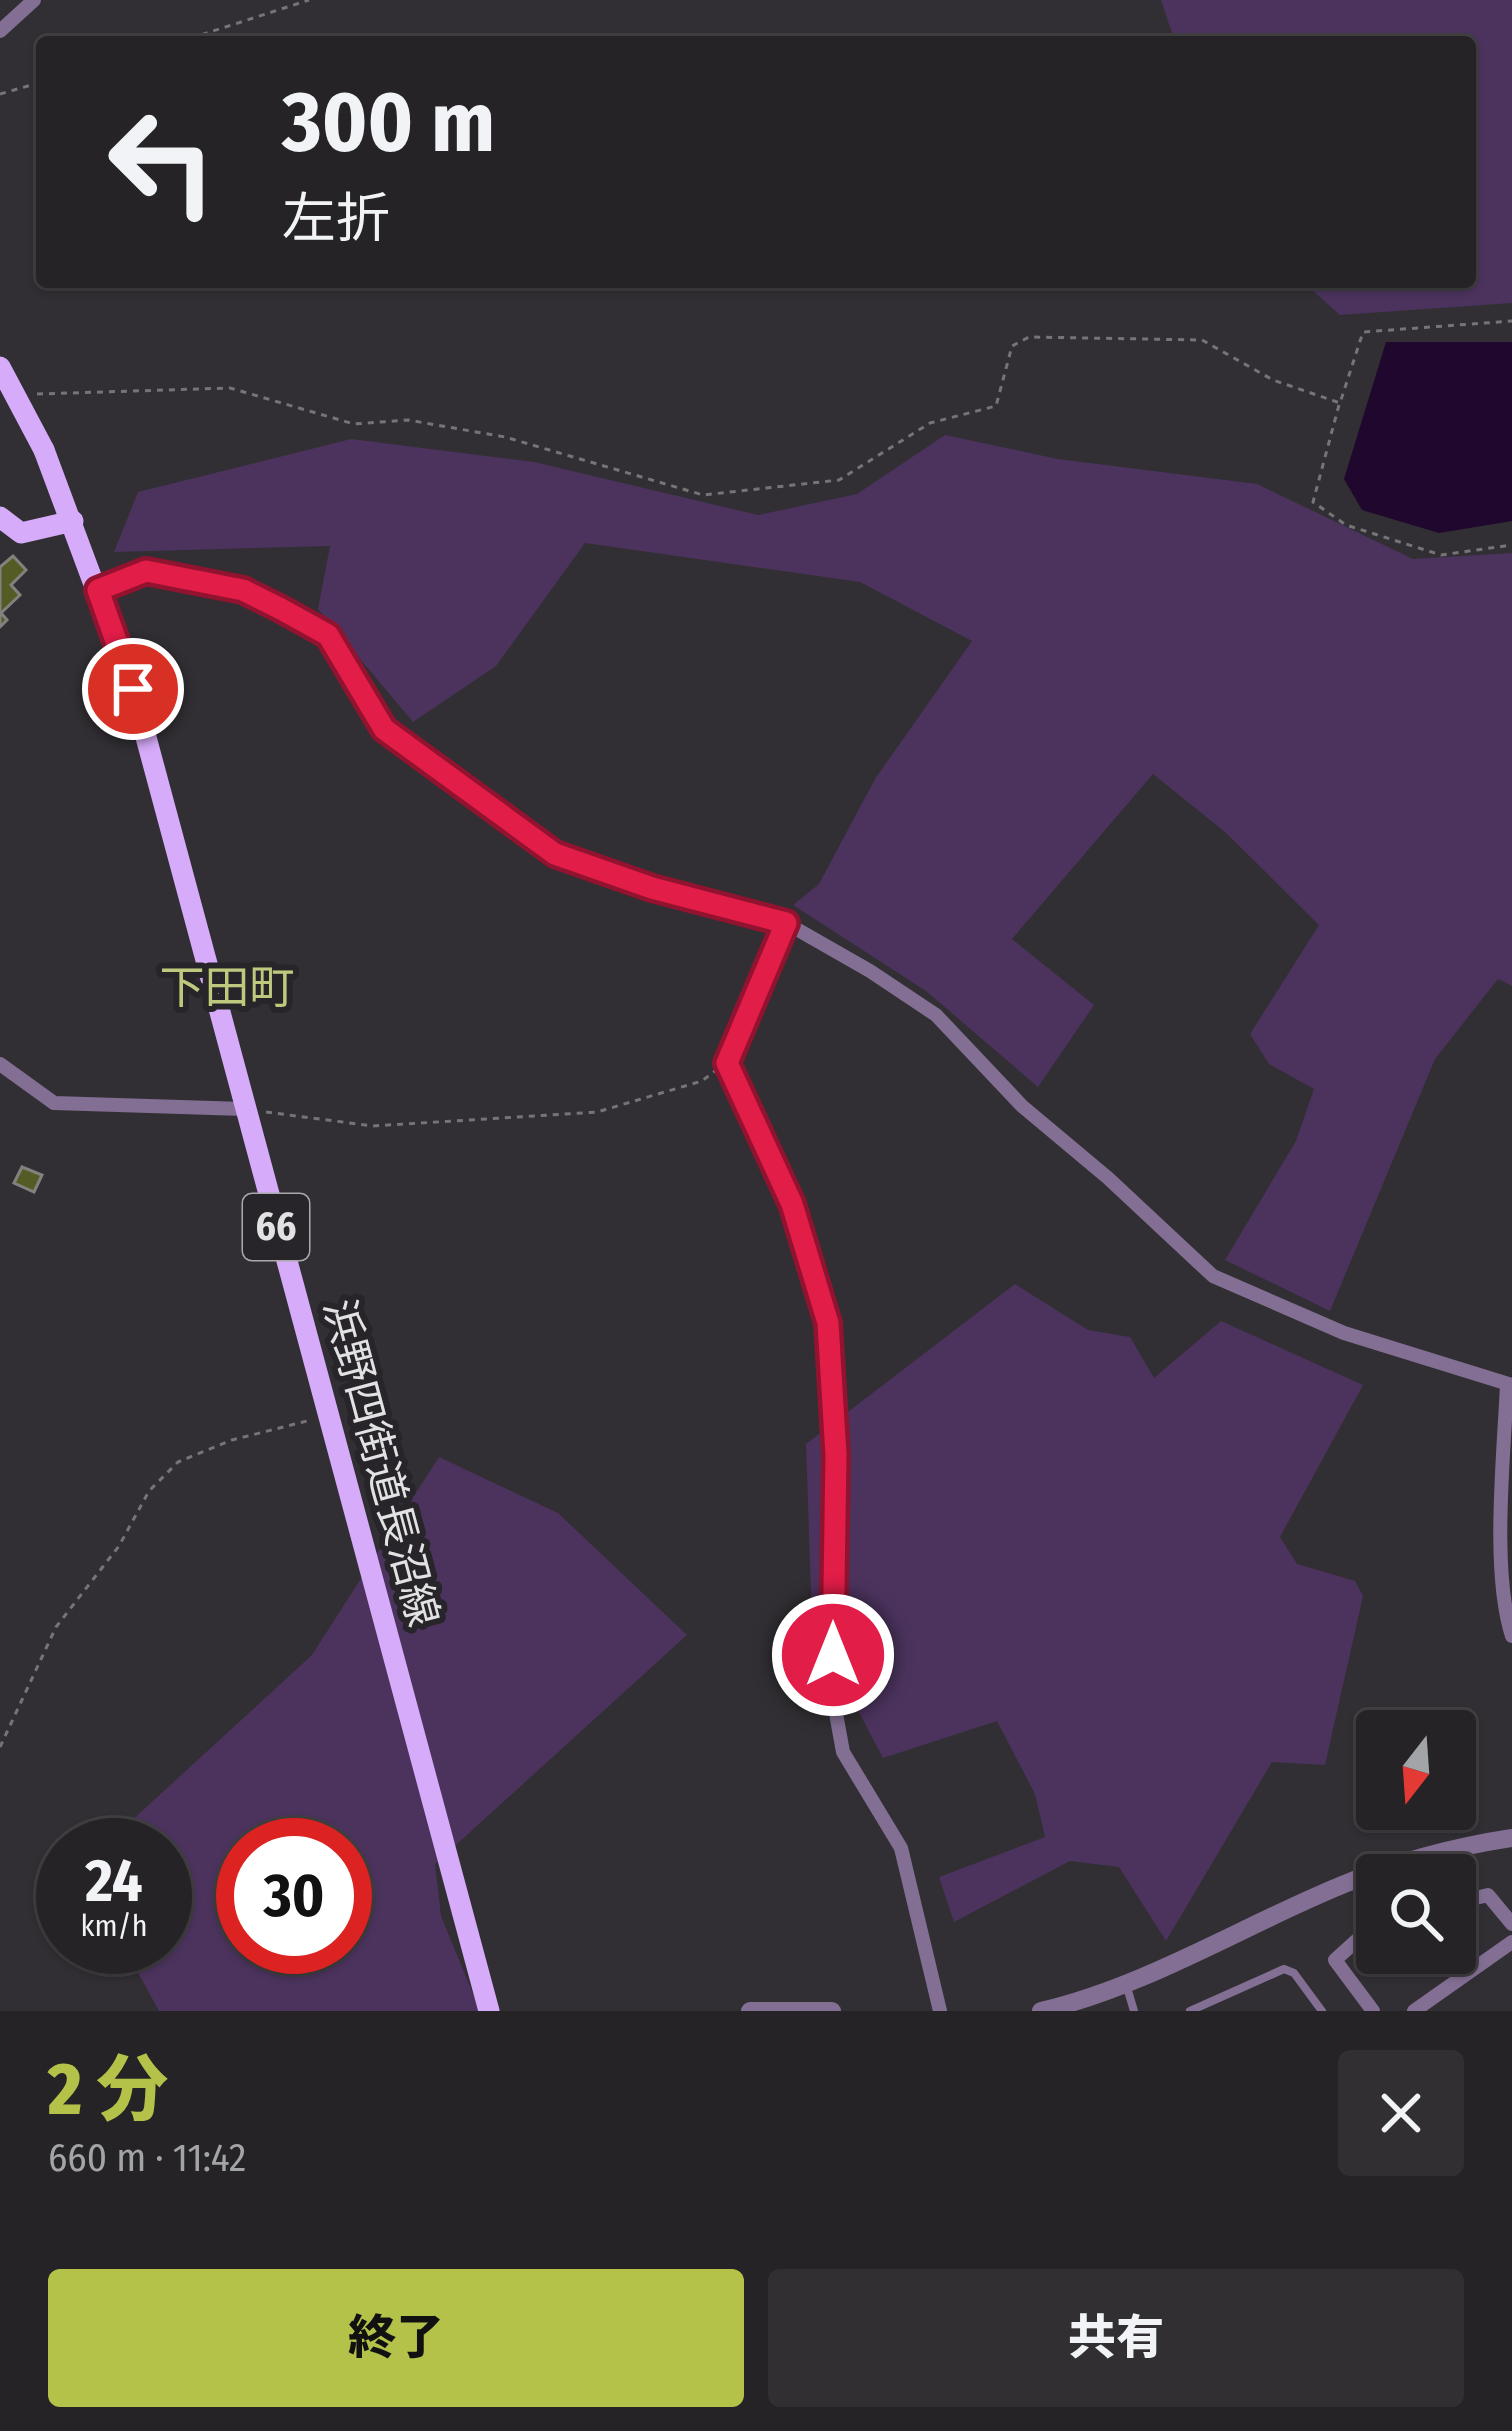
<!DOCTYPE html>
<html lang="ja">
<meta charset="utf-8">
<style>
:root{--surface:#252326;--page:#312f32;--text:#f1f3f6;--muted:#a3a4a7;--line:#424043;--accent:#b4c24a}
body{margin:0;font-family:"Fira Sans Condensed","Noto Sans JP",sans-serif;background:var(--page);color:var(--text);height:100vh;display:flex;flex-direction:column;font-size:45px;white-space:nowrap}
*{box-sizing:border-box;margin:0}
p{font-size:39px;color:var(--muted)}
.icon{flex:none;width:66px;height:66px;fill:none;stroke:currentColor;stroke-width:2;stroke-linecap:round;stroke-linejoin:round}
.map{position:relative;height:2011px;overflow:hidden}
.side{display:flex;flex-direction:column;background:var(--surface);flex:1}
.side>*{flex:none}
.top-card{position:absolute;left:36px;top:36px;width:1440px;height:252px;border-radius:12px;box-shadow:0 3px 9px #0004,0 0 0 3px var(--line);background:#252326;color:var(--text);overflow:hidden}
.needle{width:78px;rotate:197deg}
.tools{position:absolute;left:1356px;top:1710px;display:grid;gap:24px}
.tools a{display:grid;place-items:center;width:120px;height:120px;border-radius:12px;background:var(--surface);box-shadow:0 3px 9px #0004,0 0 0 3px var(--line);font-size:60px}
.speed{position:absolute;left:36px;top:1818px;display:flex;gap:24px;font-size:60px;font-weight:700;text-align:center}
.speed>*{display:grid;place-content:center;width:156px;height:156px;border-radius:50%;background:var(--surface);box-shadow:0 3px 9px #0004,0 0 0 3px var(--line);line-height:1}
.speed small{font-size:30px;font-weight:400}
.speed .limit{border:18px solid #d22;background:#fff;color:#111}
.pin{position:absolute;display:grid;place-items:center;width:102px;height:102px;color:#fff;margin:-51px;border:6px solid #fff;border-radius:50%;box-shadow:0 3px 12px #0007}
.me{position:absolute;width:132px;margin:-66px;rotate:0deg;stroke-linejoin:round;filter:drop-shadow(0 0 9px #0008)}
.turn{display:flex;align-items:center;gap:42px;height:252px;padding:0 48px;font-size:54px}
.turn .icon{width:156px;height:156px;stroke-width:2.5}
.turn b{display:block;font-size:84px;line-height:102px}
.round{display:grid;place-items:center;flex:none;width:126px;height:126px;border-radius:12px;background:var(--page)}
.overview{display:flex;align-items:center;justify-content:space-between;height:204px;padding:0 48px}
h1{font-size:72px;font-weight:800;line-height:90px;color:var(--accent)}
.button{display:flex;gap:24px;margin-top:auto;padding:24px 48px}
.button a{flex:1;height:138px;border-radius:12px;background:var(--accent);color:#111;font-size:48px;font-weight:800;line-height:138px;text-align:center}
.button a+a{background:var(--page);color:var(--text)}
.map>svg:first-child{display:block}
.green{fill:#4b335d;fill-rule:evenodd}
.water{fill:#1f072e}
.building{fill:#545b24;stroke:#81827e;stroke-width:3}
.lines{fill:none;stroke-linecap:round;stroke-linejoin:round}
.path{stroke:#767477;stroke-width:3;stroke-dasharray:6 6;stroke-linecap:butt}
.service{stroke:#836f94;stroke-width:8}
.minor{stroke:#836f94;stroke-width:14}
.tertiary{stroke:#836f94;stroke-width:18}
.primary{stroke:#d6abf9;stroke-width:21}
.primary-bridge{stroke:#d6abf9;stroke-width:21}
.route-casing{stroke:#92132f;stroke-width:30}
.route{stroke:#e11d48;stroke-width:21}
.labels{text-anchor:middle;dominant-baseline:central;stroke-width:12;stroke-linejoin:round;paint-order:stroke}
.shield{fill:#272529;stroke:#aaa9ab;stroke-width:3}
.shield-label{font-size:39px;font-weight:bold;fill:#e2e1e3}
.street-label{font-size:42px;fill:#e2e1e3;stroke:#272529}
.neighbourhood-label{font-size:45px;fill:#bec97d;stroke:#272529}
</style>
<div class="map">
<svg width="1512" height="2011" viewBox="0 0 1512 2011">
<rect width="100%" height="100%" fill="#312f33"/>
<g class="green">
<polygon points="1161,0 1512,0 1512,303 1340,315 1303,282 1470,282 1470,42 1175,42"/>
<polygon points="945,435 1058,459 1257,484 1413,559 1512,553 1512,986 1498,979 1435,1059 1330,1311 1225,1260 1296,1141 1314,1089 1269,1064 1250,1034 1319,925 1225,832 1153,774 1012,939 1094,1005 1038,1087 926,991 793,905 819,884 875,779 972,641 860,582 585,543 496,666 413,722 318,609 330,546 114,552 138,492 351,439 534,462 758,515 857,494"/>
<polygon points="1015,1284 1088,1330 1130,1337 1154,1378 1221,1321 1363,1385 1280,1537 1297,1564 1355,1581 1363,1596 1325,1765 1272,1762 1166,1941 1119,1867 1070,1861 954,1922 939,1877 1045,1837 1035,1794 997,1721 883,1758 812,1623 806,1444"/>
<path d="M 439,1457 L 558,1513 L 687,1635 L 435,1864 L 441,1916 L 480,2011 L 159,2011 L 124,1947 L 165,1947 L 165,1845 L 105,1845 L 312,1655 ZM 243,1845 L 345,1845 L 345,1947 L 243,1947 Z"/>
</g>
<polygon class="water" points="1386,342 1512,342 1512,521 1439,533 1362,510 1344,479"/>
<g class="building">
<polygon points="13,556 26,570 11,585 20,595 1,613 7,620 0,627 0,567"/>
<polygon points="22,1167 42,1175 34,1192 14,1183"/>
</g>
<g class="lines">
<g class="path">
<polyline points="179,42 309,0"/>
<polyline points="0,94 42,82"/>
<polyline points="37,394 230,388 354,424 408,420 505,437 703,495 839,480 930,423 996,406 1012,346 1029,337 1202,340 1273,380 1340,403 1363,332 1512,321"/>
<polyline points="1339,405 1313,502 1346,525 1441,555 1512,545"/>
<polyline points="266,1112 373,1126 597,1112 702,1081 715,1071"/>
<polyline points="0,1747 56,1627 119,1546 149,1491 178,1462 232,1440 311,1420"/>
</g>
<g class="service">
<polyline points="1126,1984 1134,2011"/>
<polyline points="1190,2011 1284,1969 1294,1973 1322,2011"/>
</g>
<g class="minor">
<polyline points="0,31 34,0"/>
<polyline points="98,590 146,571 243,590 281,609 328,635 384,729 555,854 652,888 786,923 870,971 936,1015 1022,1106 1108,1178 1213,1276 1344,1333 1512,1385"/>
<polyline points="786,923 727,1063 792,1204 828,1323 835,1455 833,1697 843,1752 901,1848 940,2011"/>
<polyline points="0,1064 54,1103 244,1109"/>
<path d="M 1507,1384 C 1504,1454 1491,1571 1512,1636"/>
<polyline points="1455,1903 1488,1895 1512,1924"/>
<polyline points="1373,2011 1335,1960 1377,1922"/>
<polyline points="1414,2011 1512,1942"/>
</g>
<g class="tertiary">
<polyline points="750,2011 832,2011"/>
<path d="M 1041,2011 C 1147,1986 1242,1926 1342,1885 C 1397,1862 1453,1847 1512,1838"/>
</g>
<g class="primary">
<polyline points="44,450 133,689 489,2011"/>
<polyline points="0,517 21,533 73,521"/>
</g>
<polyline class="primary-bridge" points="0,367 44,450"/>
</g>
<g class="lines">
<defs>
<polyline id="route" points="133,689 98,590 146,571 243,590 281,609 328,635 384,729 555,854 652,888 786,923 727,1063 792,1204 828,1323 836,1455 833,1655"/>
</defs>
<use href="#route" class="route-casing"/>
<use href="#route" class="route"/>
</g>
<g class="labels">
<rect class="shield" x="243" y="1194" width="66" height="66" rx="9"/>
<g class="shield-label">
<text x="276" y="1227">66</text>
</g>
<g class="street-label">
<text transform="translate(381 1463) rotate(75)">浜野四街道長沼線</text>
</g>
<g class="neighbourhood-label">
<text x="227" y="988">下田町</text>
</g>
</g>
</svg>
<div class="tools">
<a><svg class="needle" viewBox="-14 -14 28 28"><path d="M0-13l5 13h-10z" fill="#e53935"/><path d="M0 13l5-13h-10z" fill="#a3a4a7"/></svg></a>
<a><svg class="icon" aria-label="search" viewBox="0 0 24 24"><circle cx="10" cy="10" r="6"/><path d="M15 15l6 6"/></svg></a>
</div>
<div class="speed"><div>24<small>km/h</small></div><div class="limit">30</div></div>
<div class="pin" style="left:133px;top:689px;background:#d93025"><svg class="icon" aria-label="arrive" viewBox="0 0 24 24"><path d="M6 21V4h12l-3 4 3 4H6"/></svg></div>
<svg class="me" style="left:833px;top:1655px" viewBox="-20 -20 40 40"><circle r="17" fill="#e11d48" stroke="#fff" stroke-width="3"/><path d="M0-11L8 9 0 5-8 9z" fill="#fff"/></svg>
<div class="top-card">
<div class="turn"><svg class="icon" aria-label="left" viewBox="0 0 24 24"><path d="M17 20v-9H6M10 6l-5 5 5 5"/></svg><div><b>300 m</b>左折</div></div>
</div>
</div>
<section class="side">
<div class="overview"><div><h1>2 分</h1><p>660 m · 11:42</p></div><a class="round"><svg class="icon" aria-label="close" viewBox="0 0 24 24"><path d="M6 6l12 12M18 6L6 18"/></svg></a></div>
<div class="button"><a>終了</a><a>共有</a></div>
</section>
